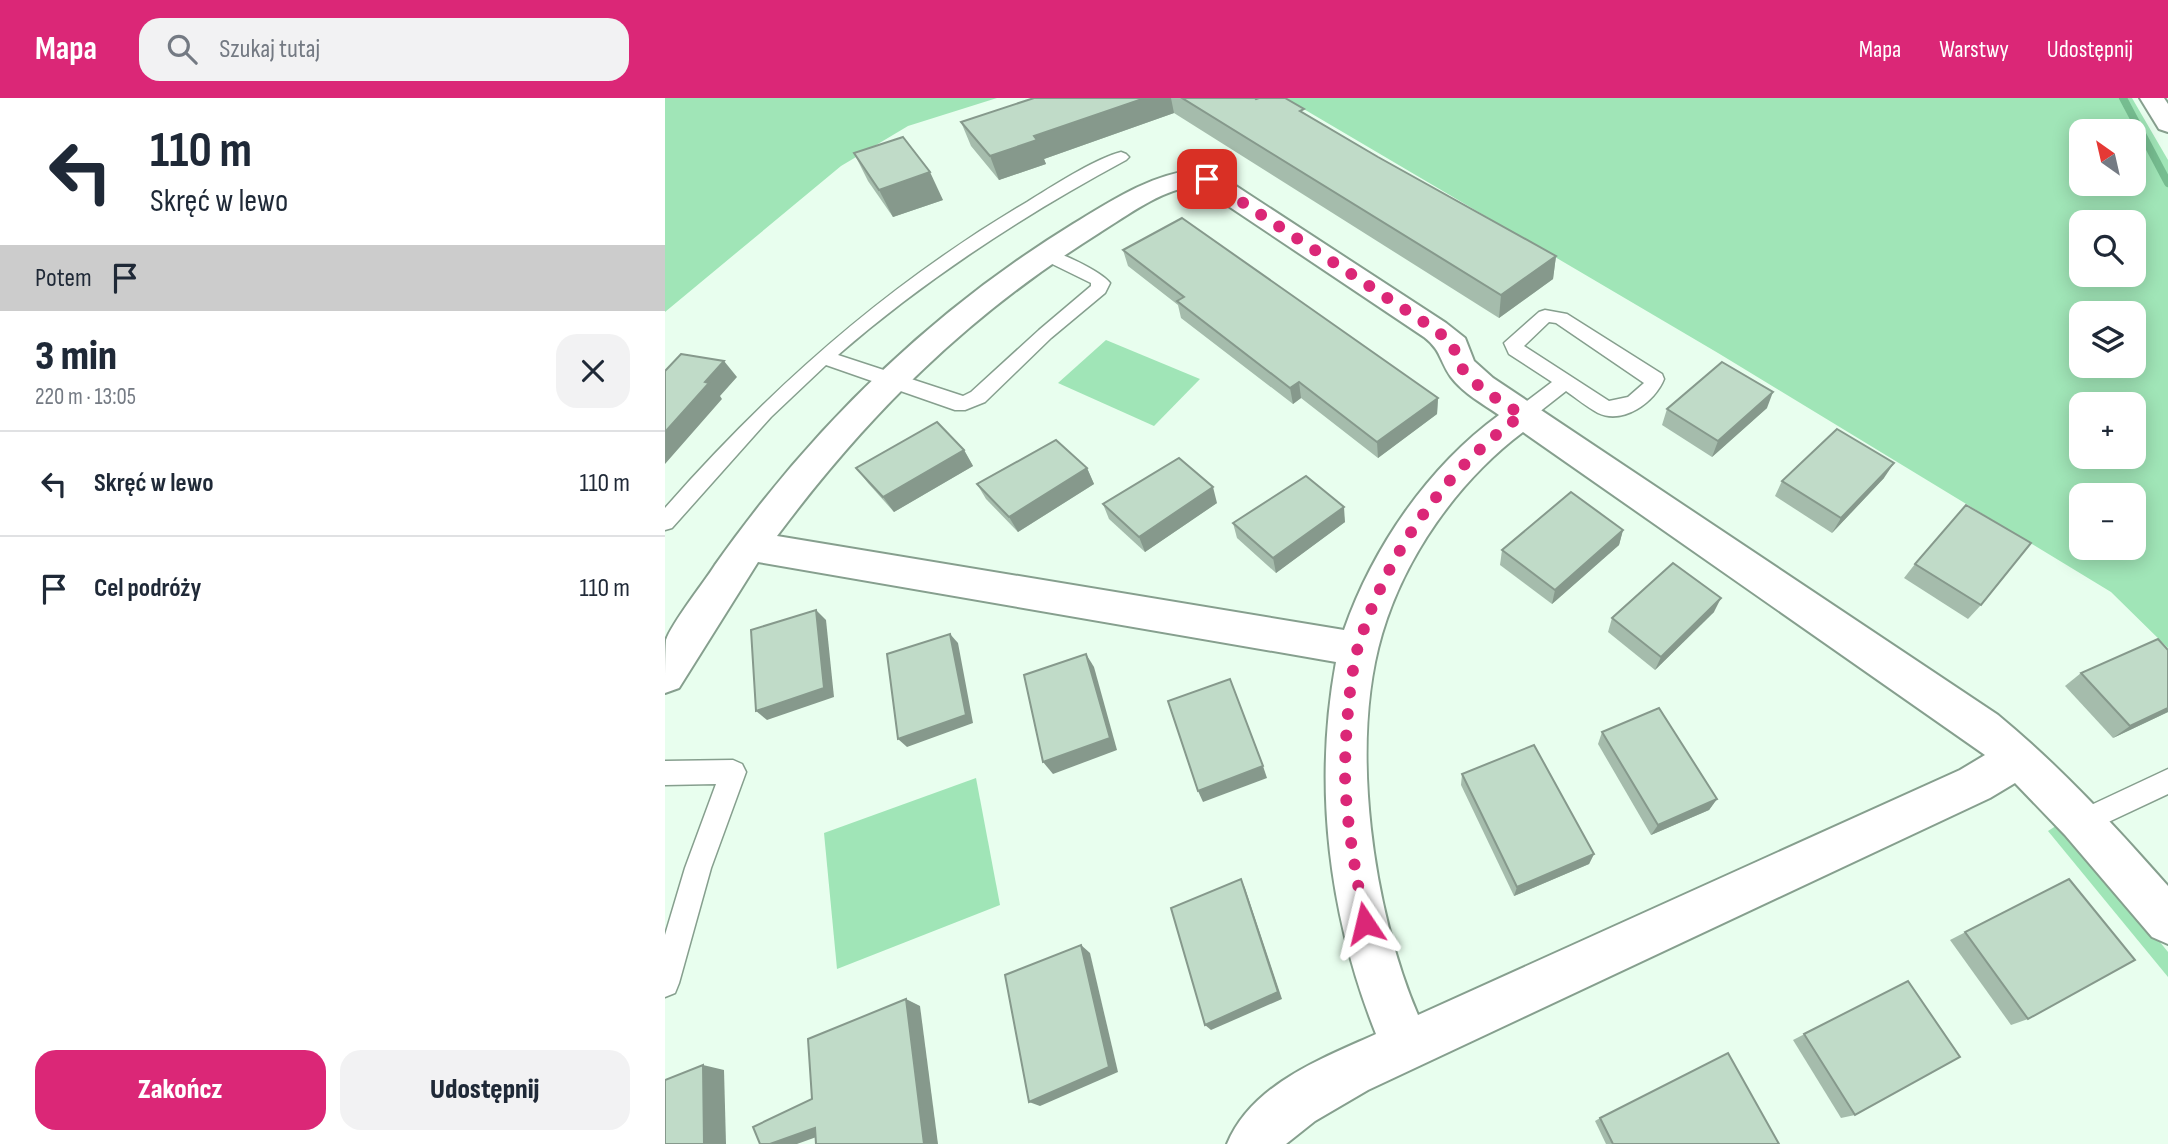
<!DOCTYPE html>
<html lang="pl">
<meta charset="utf-8">
<style>
:root{--surface:#fff;--page:#f2f2f3;--text:#1f2937;--muted:#747a83;--line:#e0e1e3;--accent:#db2777}
body{margin:0;font-family:"Sofia Sans Condensed",sans-serif;background:var(--page);color:var(--text);height:100vh;display:flex;flex-direction:column;font-size:26px;white-space:nowrap}
*{box-sizing:border-box;margin:0}
p{font-size:23px;color:var(--muted)}
.icon{flex:none;width:38px;height:38px;fill:none;stroke:currentColor;stroke-width:2;stroke-linecap:round;stroke-linejoin:round}
.map{position:relative;flex:1;overflow:hidden}
.details{display:flex;flex-direction:column;background:var(--surface);width:665px}
.details>*{flex:none}
.hud{background:#fff;color:var(--text);overflow:hidden}
.needle{width:46px;rotate:326deg}
.buttons{position:absolute;left:1404px;top:21px;display:grid;gap:14px}
.buttons a{display:grid;place-items:center;width:77px;height:77px;border-radius:14px;background:var(--surface);box-shadow:0 4px 18px #0003;font-size:35px}
.pin{position:absolute;display:grid;place-items:center;width:60px;height:60px;color:#fff;margin:-30px;border-radius:14px;box-shadow:0 4px 10px #0006}
.me{position:absolute;width:77px;margin:-38px;rotate:350deg;stroke-linejoin:round;filter:drop-shadow(0 0 5px #0008)}
.turn{display:flex;align-items:center;gap:24px;height:147px;padding:0 35px;font-size:32px}
.turn .icon{width:91px;height:91px;stroke-width:2.5}
.turn b{display:block;font-size:49px;line-height:60px}
.then{display:flex;align-items:center;height:66px;padding:0 35px;background:#0003;gap:14px;font-size:26px}
.round{display:grid;place-items:center;flex:none;width:74px;height:74px;border-radius:21px;background:var(--page)}
.headline{display:flex;align-items:center;justify-content:space-between;height:119px;padding:0 35px}
h1{font-size:42px;font-weight:800;line-height:52px}
.action{display:flex;gap:14px;margin-top:auto;padding:14px 35px}
.action a{flex:1;height:80px;border-radius:21px;background:var(--accent);color:#fff;font-size:28px;font-weight:800;line-height:80px;text-align:center}
.action a+a{background:var(--page);color:var(--text)}
ul{padding:0;list-style:none}
li{display:flex;align-items:center;gap:21px;height:105px;padding:0 35px;border-top:2px solid var(--line)}
li div{flex:1}
li b{display:block;font-size:26px}
li em{font-style:normal}
header{display:flex;align-items:center;gap:42px;box-sizing:border-box;height:98px;padding:0 35px;background:var(--accent);color:#fff}
header strong{font-size:33px}
nav{display:flex;gap:38px;margin-inline-start:auto;font-size:24px}
.search{width:490px;height:63px;background:var(--page);display:flex;align-items:center;gap:18px;box-sizing:border-box;padding:0 24px;border-radius:21px;color:var(--muted);font-size:26px}
main{display:flex;flex:1;min-height:0}
.map>svg:first-child{display:block}
.green{fill:#a0e5b7;fill-rule:evenodd}
.lines{fill:none;stroke-linecap:round;stroke-linejoin:round}
.stream{stroke:#76bd90;stroke-width:8}
.lane-casing{stroke:#869f8e;stroke-width:3}
.street-casing{stroke:#869f8e;stroke-width:4}
.secondary-casing{stroke:#869f8e;stroke-width:4}
.lane{fill:#fff;fill-rule:evenodd}
.street{fill:#fff;fill-rule:evenodd}
.secondary{fill:#fff;fill-rule:evenodd}
.wall{fill:#a5bcac}
.shaded-wall{fill:#86998c}
.building{fill:#c0dbc8;stroke:#86998c;stroke-width:2}
.route{stroke:#db2777;stroke-width:12;stroke-dasharray:0 21.6}
</style>
<header>
<strong>Mapa</strong>
<div class="search"><svg class="icon" aria-label="search" viewBox="0 0 24 24"><circle cx="10" cy="10" r="6"/><path d="M15 15l6 6"/></svg>Szukaj tutaj</div>
<nav><a>Mapa</a><a>Warstwy</a><a>Udostępnij</a></nav>
</header>
<main>
<section class="details">
<div class="hud">
<div class="turn"><svg class="icon" aria-label="left" viewBox="0 0 24 24"><path d="M17 20v-9H6M10 6l-5 5 5 5"/></svg><div><b>110 m</b>Skręć w lewo</div></div>
<div class="then">Potem<svg class="icon" aria-label="arrive" viewBox="0 0 24 24"><path d="M6 21V4h12l-3 4 3 4H6"/></svg></div>
</div>
<div class="headline"><div><h1>3 min</h1><p>220 m · 13:05</p></div><a class="round"><svg class="icon" aria-label="close" viewBox="0 0 24 24"><path d="M6 6l12 12M18 6L6 18"/></svg></a></div>
<ul>
<li><svg class="icon" aria-label="left" viewBox="0 0 24 24"><path d="M17 20v-9H6M10 6l-5 5 5 5"/></svg><div><b>Skręć w lewo</b></div><em>110 m</em></li>
<li><svg class="icon" aria-label="arrive" viewBox="0 0 24 24"><path d="M6 21V4h12l-3 4 3 4H6"/></svg><div><b>Cel podróży</b></div><em>110 m</em></li>
</ul>
<div class="action"><a>Zakończ</a><a>Udostępnij</a></div>
</section>
<div class="map">
<svg width="1503" height="1046" viewBox="0 0 1503 1046">
<rect width="100%" height="100%" fill="#e8feee"/>
<g class="green">
<polygon points="0,0 332,0 243,28 176,68 0,214"/>
<path d="M 620,0 L 1467,0 L 1503,62 L 1503,550 L 1446,494 L 1053,255 ZM 1416,33 L 1468,33 L 1468,86 L 1416,86 ZM 1416,124 L 1468,124 L 1468,177 L 1416,177 ZM 1416,215 L 1468,215 L 1468,268 L 1416,268 ZM 1416,306 L 1468,306 L 1468,359 L 1416,359 ZM 1416,397 L 1468,397 L 1468,450 L 1416,450 Z"/>
<polygon points="441,242 535,281 489,328 393,285"/>
<polygon points="311,680 335,807 172,871 159,735"/>
<polygon points="1397,724 1503,854 1503,879 1383,733"/>
</g>
<g class="lines">
<polyline class="stream" points="1458,0 1503,85"/>
<defs>
<g id="lane">
<path d="M 456,54 L 461,56 L 464,59 L 461,62 C 357,118 262,180 173,257 L 298,298 L 306,294 L 374,232 L 426,188 L 426,185 L 375,160 L 373,156 L 375,152 C 388,149 437,174 445,185 L 440,195 L 386,240 L 320,304 L 300,312 L 290,312 L 161,267 L 106,319 L 7,430 L 0,432 L 0,410 C 106,289 223,186 362,104 C 386,89 429,61 456,54 Z"/>
<path d="M 880,212 L 902,216 L 997,276 L 999,281 C 990,304 958,327 933,315 C 922,309 911,300 901,293 L 864,322 L 850,322 L 847,317 L 850,312 L 887,284 L 844,256 L 839,245 L 874,214 ZM 884,224 L 891,225 L 979,285 L 963,299 L 944,303 L 859,248 Z"/>
<polygon points="68,662 77,666 81,674 46,770 14,885 10,895 0,899 0,837 20,770 51,686 0,687 0,663"/>
<polygon points="1503,671 1503,696 1418,736 1409,733 1405,724 1409,715"/>
</g>
<path id="street" d="M 528,72 L 551,75 L 781,225 L 800,240 L 809,263 L 828,280 L 1333,617 C 1395,668 1449,727 1503,788 L 1503,846 L 1487,839 L 1400,737 L 1350,685 L 1325,700 L 703,992 L 650,1023 L 621,1046 L 562,1046 C 587,986 656,961 711,936 C 664,818 648,689 671,564 L 93,464 L 14,590 L 0,595 C 0,580 0,557 1,542 C 8,523 38,486 50,467 C 146,331 265,214 408,126 C 446,103 483,78 528,72 ZM 528,88 L 535,89 L 759,239 C 777,253 774,262 786,279 C 798,295 818,306 834,317 C 763,369 708,449 679,532 L 112,438 C 205,314 302,218 434,135 C 463,117 494,93 528,88 ZM 858,334 L 1320,657 L 1295,672 L 753,917 C 708,812 684,648 717,536 C 740,458 793,383 858,334 Z"/>
<polygon id="secondary" points="1475,0 1499,0 1503,6 1503,34 1494,31"/>
</defs>
<use href="#lane" class="lane-casing"/>
<use href="#street" class="street-casing"/>
<use href="#secondary" class="secondary-casing"/>
<use href="#lane" class="lane"/>
<use href="#street" class="street"/>
<use href="#secondary" class="secondary"/>
</g>
<g class="wall">
<polygon points="369,0 590,0 591,1 639,15 713,59 891,158 888,181 834,220 509,15 379,61 381,66 334,82 306,48 296,24"/>
<polygon points="189,55 278,102 228,119 203,83"/>
<polygon points="458,152 773,300 772,316 713,360 636,300 628,306 516,220 513,207 463,168"/>
<polygon points="1102,310 1047,359 997,327 1002,311"/>
<polygon points="299,352 308,368 229,414 203,385 191,370"/>
<polygon points="422,370 429,386 353,434 321,401 312,386"/>
<polygon points="1219,380 1167,435 1110,398 1117,383"/>
<polygon points="552,405 480,454 444,421 438,406"/>
<polygon points="680,424 611,475 572,440 568,425"/>
<polygon points="958,432 954,447 887,506 835,467 837,452"/>
<polygon points="1250,466 1316,507 1303,521 1239,480"/>
<polygon points="1049,514 990,572 943,534 947,520"/>
<polygon points="1503,552 1503,614 1448,640 1400,588 1416,575"/>
<polygon points="937,634 1052,701 1044,712 986,737 933,646"/>
<polygon points="797,676 929,756 924,766 849,798 796,687"/>
<polygon points="1404,781 1363,921 1346,927 1285,842"/>
<polygon points="1243,883 1190,1017 1176,1020 1128,942"/>
<polygon points="935,1020 1114,1046 941,1046 930,1023"/>
</g>
<g class="shaded-wall">
<polygon points="480,0 506,0 509,15 379,61 381,66 334,82 325,58 369,38"/>
<polygon points="265,74 278,102 228,119 214,92"/>
<polygon points="891,158 888,181 834,220 836,197"/>
<polygon points="59,263 72,279 55,298 57,301 0,366 0,334 40,284"/>
<polygon points="634,284 636,300 628,306 625,290"/>
<polygon points="1108,294 1102,310 1047,359 1053,343"/>
<polygon points="773,300 772,316 713,360 712,344"/>
<polygon points="299,352 308,368 229,414 218,399"/>
<polygon points="1229,365 1219,380 1167,435 1176,420"/>
<polygon points="422,370 429,386 353,434 344,419"/>
<polygon points="548,389 552,405 480,454 474,439"/>
<polygon points="679,409 680,424 611,475 608,460"/>
<polygon points="958,432 954,447 887,506 890,492"/>
<polygon points="1056,500 1049,514 990,572 996,559"/>
<polygon points="151,512 161,522 169,599 102,622 91,613"/>
<polygon points="285,536 293,545 308,625 242,649 233,641"/>
<polygon points="421,556 429,569 452,652 388,676 378,664"/>
<polygon points="1503,610 1503,614 1448,640 1465,628"/>
<polygon points="598,668 602,680 538,704 533,693"/>
<polygon points="1052,701 1044,712 986,737 993,727"/>
<polygon points="929,756 924,766 849,798 852,789"/>
<polygon points="576,781 580,790 617,901 546,932 540,927"/>
<polygon points="416,847 425,855 453,974 375,1008 364,1004"/>
<polygon points="241,901 255,908 273,1046 259,1046"/>
<polygon points="38,967 59,972 61,1046 39,1046"/>
<polygon points="150,1030 168,1033 132,1046 105,1046"/>
</g>
<g class="building">
<polygon points="369,0 480,0 369,38 372,42 325,58 296,24"/>
<polygon points="517,0 590,0 591,1 594,0 620,0 639,11 635,13 713,59 891,158 836,197"/>
<polygon points="238,39 265,74 214,92 189,55"/>
<polygon points="517,120 773,300 712,344 634,284 625,290 512,203 519,199 458,152"/>
<polygon points="16,256 59,263 40,284 44,285 0,334 0,273"/>
<polygon points="1057,264 1108,294 1053,343 1002,311"/>
<polygon points="272,324 299,352 218,399 191,370"/>
<polygon points="1172,331 1229,365 1176,420 1117,383"/>
<polygon points="391,342 422,370 344,419 312,386"/>
<polygon points="514,360 548,389 474,439 438,406"/>
<polygon points="641,378 679,409 608,460 568,425"/>
<polygon points="906,394 958,432 890,492 837,452"/>
<polygon points="1301,407 1366,445 1316,507 1250,466"/>
<polygon points="1008,465 1056,500 996,559 947,520"/>
<polygon points="151,512 159,590 91,613 86,532"/>
<polygon points="285,536 301,617 233,641 222,556"/>
<polygon points="1493,541 1503,552 1503,610 1465,628 1416,575"/>
<polygon points="421,556 445,640 378,664 359,577"/>
<polygon points="565,581 598,668 533,693 503,603"/>
<polygon points="994,610 1052,701 993,727 937,634"/>
<polygon points="869,647 929,756 852,789 797,676"/>
<polygon points="576,781 613,894 540,927 506,810"/>
<polygon points="1404,781 1470,862 1363,921 1300,834"/>
<polygon points="416,847 444,969 364,1004 340,877"/>
<polygon points="1243,883 1295,959 1190,1017 1139,936"/>
<polygon points="241,901 259,1046 151,1046 150,1030 105,1046 95,1046 88,1029 147,1001 143,941"/>
<polygon points="1063,955 1114,1046 948,1046 935,1020"/>
<polygon points="38,967 39,1046 0,1046 0,982"/>
</g>
<g class="lines">
<path class="route" d="M 542,81 L 771,232 L 789,247 C 790,280 832,300 857,317 C 779,372 721,457 693,549 C 684,580 680,643 680,676 C 681,726 691,775 700,825"/>
</g>
</svg>
<div class="buttons">
<a><svg class="needle" viewBox="-14 -14 28 28"><path d="M0-13l5 13h-10z" fill="#e53935"/><path d="M0 13l5-13h-10z" fill="#747a83"/></svg></a>
<a><svg class="icon" aria-label="search" viewBox="0 0 24 24"><circle cx="10" cy="10" r="6"/><path d="M15 15l6 6"/></svg></a>
<a><svg class="icon" aria-label="layers" viewBox="0 0 24 24"><path d="M12 4l9 5-9 5-9-5zM3 14l9 5 9-5"/></svg></a>
<a>+</a>
<a>−</a>
</div>
<div class="pin" style="left:542px;top:81px;background:#d93025"><svg class="icon" aria-label="arrive" viewBox="0 0 24 24"><path d="M6 21V4h12l-3 4 3 4H6"/></svg></div>
<svg class="me" style="left:700px;top:825px" viewBox="-20 -20 40 40"><path d="M0-17L14 15 0 8-14 15z" fill="#db2777" stroke="#fff" stroke-width="4"/></svg>
</div>
</main>
